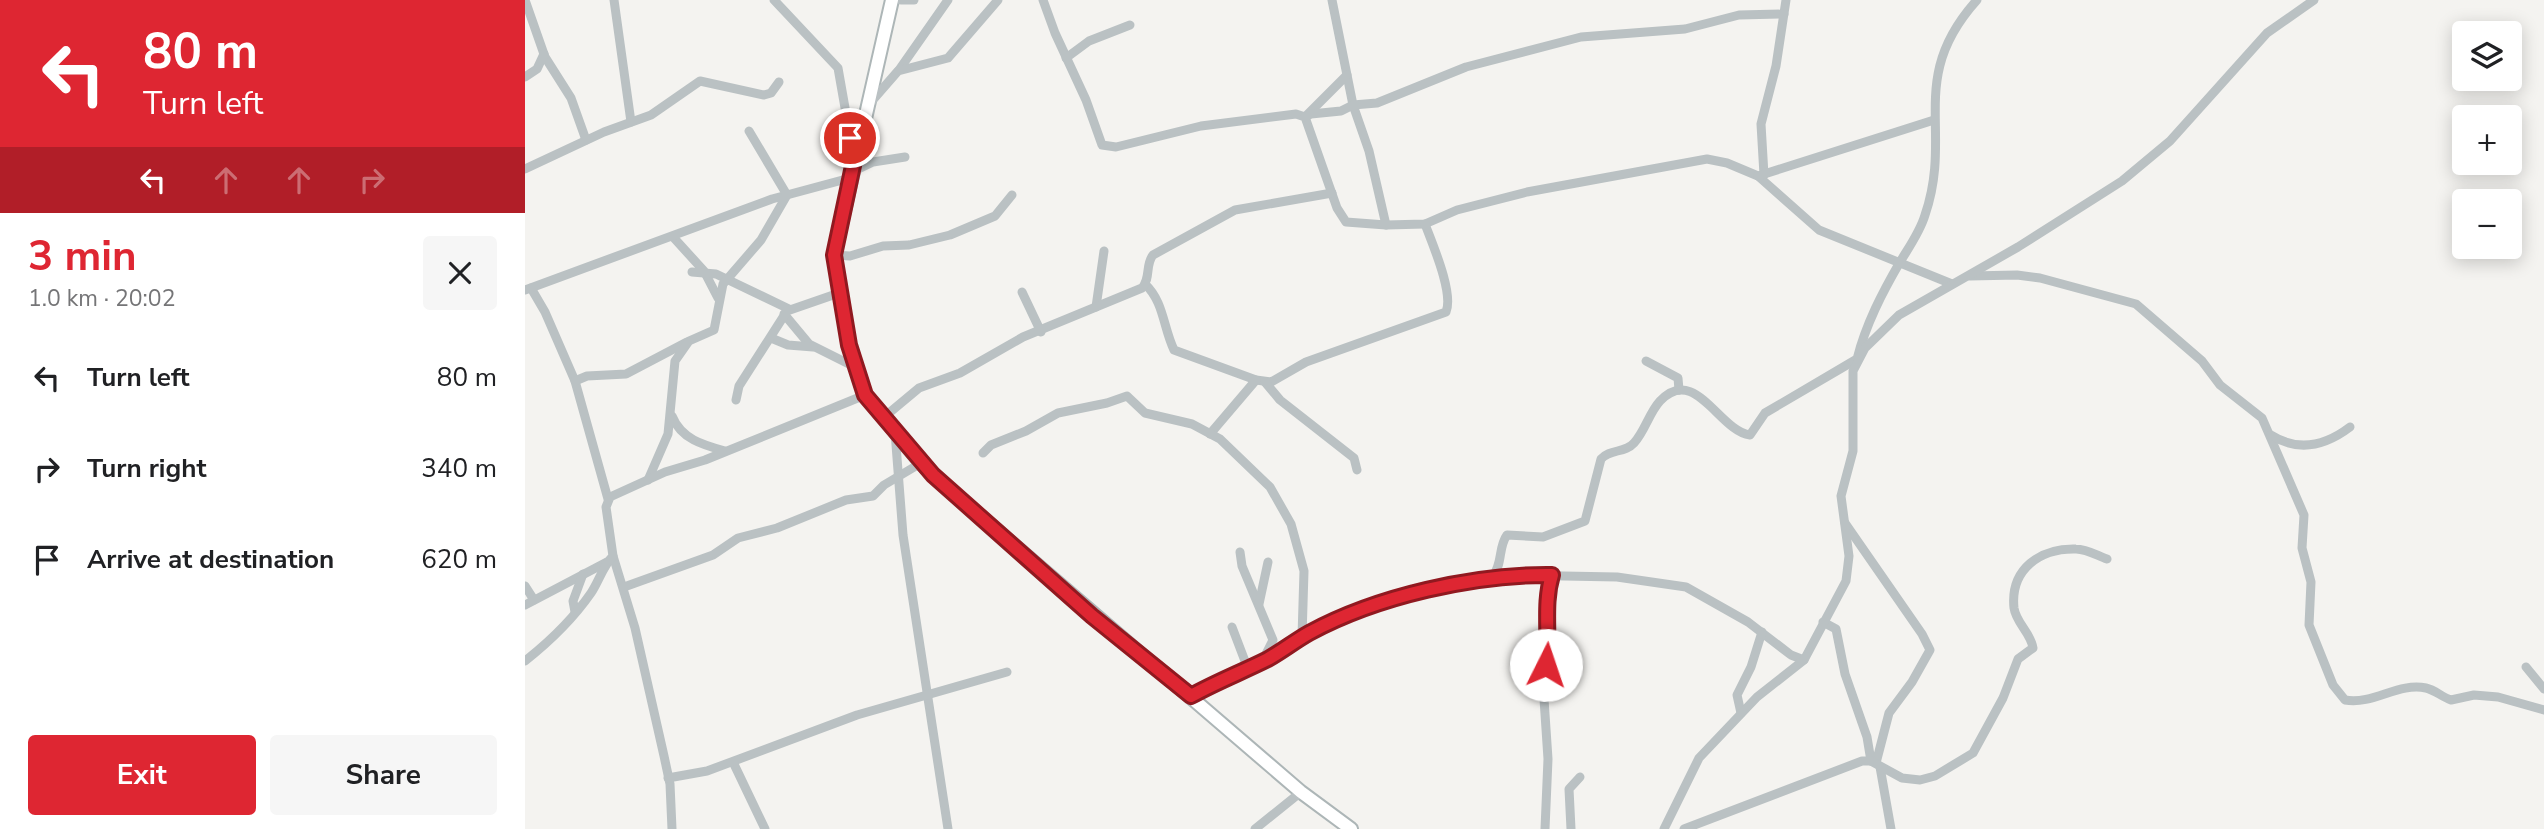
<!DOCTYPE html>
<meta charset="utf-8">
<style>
:root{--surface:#fff;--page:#f6f6f6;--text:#202124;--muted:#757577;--accent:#de2632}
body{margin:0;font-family:"Nunito Sans",sans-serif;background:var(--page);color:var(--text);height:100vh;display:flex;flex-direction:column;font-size:26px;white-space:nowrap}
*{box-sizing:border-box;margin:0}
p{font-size:23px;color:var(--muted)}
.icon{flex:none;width:38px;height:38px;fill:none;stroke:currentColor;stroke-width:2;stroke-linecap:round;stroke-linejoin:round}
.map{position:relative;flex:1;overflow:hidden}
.panel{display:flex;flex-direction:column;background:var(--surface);width:525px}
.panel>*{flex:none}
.hud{background:#de2632;color:#fff;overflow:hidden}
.tools{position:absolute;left:1927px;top:21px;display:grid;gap:14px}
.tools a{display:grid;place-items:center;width:70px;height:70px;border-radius:7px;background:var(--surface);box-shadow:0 4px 18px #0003;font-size:35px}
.pin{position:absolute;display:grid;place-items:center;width:60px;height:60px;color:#fff;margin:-30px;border:4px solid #fff;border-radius:50%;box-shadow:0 2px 7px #0007}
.me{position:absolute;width:77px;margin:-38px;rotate:4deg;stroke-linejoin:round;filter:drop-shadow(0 0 5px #0008)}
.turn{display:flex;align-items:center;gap:24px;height:147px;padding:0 28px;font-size:32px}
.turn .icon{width:91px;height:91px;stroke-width:2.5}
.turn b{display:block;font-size:49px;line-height:60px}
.lanes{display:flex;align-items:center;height:66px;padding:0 28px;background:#0003;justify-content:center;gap:35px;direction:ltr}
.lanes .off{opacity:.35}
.round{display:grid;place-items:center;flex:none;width:74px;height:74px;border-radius:7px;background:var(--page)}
.head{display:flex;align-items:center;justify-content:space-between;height:119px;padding:0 28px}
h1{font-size:42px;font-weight:700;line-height:52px;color:var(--accent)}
.button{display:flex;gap:14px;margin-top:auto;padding:14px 28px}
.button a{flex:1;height:80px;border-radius:7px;background:var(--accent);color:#fff;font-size:28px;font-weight:700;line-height:80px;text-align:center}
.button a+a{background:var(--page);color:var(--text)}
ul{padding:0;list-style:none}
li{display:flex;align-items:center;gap:21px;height:91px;padding:0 28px}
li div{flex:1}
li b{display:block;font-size:26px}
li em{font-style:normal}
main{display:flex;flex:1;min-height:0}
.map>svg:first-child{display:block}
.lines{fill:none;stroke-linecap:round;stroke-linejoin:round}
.secondary-casing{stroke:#adb6b7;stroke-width:16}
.street{stroke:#bac1c3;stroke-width:9}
.secondary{stroke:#fff;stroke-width:12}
.route-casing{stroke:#901920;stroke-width:18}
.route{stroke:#de2632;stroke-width:12}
</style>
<main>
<section class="panel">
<div class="hud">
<div class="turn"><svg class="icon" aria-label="left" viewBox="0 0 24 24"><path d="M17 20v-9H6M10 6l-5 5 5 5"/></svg><div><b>80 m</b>Turn left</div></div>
<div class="lanes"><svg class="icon" aria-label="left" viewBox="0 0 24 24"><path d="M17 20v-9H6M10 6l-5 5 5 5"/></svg><svg class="icon off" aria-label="ahead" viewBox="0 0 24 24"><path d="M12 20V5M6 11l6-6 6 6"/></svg><svg class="icon off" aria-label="ahead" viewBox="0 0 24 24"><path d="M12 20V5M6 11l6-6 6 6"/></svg><svg class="icon off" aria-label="right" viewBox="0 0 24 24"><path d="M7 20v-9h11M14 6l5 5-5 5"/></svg></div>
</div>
<div class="head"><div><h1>3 min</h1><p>1.0 km · 20:02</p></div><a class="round"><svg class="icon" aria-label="close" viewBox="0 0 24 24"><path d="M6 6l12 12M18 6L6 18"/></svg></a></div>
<ul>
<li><svg class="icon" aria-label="left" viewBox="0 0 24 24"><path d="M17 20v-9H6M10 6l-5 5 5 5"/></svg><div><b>Turn left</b></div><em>80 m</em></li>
<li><svg class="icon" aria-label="right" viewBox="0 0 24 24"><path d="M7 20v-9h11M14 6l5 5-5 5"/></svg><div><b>Turn right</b></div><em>340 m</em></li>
<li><svg class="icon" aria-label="arrive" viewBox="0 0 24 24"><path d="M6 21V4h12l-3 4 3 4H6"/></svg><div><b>Arrive at destination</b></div><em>620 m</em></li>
</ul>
<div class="button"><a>Exit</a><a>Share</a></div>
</section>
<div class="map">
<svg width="2019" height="829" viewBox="0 0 2019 829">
<rect width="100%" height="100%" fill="#f4f3f0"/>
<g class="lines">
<defs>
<polyline id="secondary" points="367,0 309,255 324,345 340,395 396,463 420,486 776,792 826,829"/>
</defs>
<use href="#secondary" class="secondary-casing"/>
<g class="street">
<polyline points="0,0 20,57 46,98 61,140"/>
<polyline points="89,0 106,122"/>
<polyline points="249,0 313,68 329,159"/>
<polyline points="376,0 389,0"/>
<polyline points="518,0 530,33 561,100 577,145 591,147 676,126 771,114 780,117 812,208 821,222 861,225 900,224 932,210 1002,192 1182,159 1202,163 1233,176 1294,230 1427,284"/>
<polyline points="807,0 828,105 844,151 861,225"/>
<polyline points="541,58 564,41 605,25"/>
<polyline points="374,70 423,0"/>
<polyline points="0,77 12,69 19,54"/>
<polyline points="346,102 373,71 423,58 473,0"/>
<polyline points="781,116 822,75"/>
<polyline points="780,117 786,114 816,111 828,105 852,103 941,67 1056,37 1160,29 1214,15 1259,14"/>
<polyline points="0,169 79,132 126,115 175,81 239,95 246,93 254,82"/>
<polyline points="327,172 348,162 380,157"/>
<polyline points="1239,175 1236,124 1251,66 1261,0"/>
<polyline points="1233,176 1409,120"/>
<polyline points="149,238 179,271 193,298"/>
<polyline points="309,255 325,256 358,246 384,245 425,235 470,216 487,195"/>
<polyline points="167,272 191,274 264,309"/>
<path d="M 1445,276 L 1492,275 L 1515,278 L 1611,304 L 1677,361 L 1695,385 L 1737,418 L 1779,515 L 1777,548 L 1786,582 L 1784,625 L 1808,685 L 1820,700 C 1849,705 1873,682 1901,688 C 1910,690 1917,697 1926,700 L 1949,695 L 1973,697 L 2019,710"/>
<path d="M 620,284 C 639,302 638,327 649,350 L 731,380 L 746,382 L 781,362 L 921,312 C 929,293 907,243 900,224"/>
<polyline points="6,288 20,312 50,381 83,499"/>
<polyline points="0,290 247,199 325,178"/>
<polyline points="497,292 516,332"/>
<polyline points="571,307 579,251"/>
<polyline points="259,314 284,344 330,367"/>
<polyline points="246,338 263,345 288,347"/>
<polyline points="1121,361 1153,378 1154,390"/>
<polyline points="50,381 62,376 101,374 162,342"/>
<polyline points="740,382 755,400 829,458 832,470"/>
<polyline points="211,400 214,386 262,311 314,293"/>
<path d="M 147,416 C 156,439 178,445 200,451"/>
<path d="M 358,418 L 394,388 L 435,373 L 498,337 L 617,288 C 626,278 620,265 628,255 L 710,210 L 807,193"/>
<polyline points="370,432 378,535 423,829"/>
<polyline points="685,434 731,380"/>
<path d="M 1746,435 C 1773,452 1800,446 1825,427"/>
<polyline points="458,453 466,445 501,431 533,413 582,403 602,396 620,413 667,424 695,439 745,487 766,524 779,571 777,637"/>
<polyline points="123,480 143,434 150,361 164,341 189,330 198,284 236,240 262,195 224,131"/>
<polyline points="1320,523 1397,634 1405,650 1387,682 1364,713 1351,763"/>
<polyline points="715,552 717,566 748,640 738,660"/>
<polyline points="88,556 110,628 139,756 145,784 147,829"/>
<path d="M 968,576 C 978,563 973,547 982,535 L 1018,537 L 1060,521 L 1076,459 C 1085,449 1100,453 1109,443 C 1120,431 1124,413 1135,401 C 1170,364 1194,431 1225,435 L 1240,413 L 1332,359 C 1341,324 1357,293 1375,262 C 1384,247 1395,232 1400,215 C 1429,130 1381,79 1452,0"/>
<polyline points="0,586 9,600"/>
<polyline points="99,587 188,555 213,538 252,528 321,500 348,496 359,485 396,463"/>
<polyline points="734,604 743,562"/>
<polyline points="0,605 82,562"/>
<polyline points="50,612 48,601 58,574"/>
<polyline points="1298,622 1311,629 1320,674 1342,737 1346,761"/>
<polyline points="707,627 723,669"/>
<path d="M 0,661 C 24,642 48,619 66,593 C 74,581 78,566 88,556 L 81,507 L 85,497 L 140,472 L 180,460 L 340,395"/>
<polyline points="2001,667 2019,689"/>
<polyline points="665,696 749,655 788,631 829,613 925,585 985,575 1092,577 1161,587 1223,622 1266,655 1279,660"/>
<polyline points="1216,713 1212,695 1226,667 1237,632"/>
<polyline points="208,762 240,829"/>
<polyline points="1355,767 1366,829"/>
<polyline points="143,778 182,771 332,715 482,672"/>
<polyline points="730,829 776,792"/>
<polyline points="1020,829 1023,759 1018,684 1024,642 1021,591 1027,575"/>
<polyline points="1046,829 1044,789 1055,777"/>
<polyline points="1139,829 1174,758 1232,697 1279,660 1321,581 1324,556 1316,496 1328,451 1328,371 1340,348 1374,315 1493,247 1597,181 1645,141 1742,33 1789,0"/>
<path d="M 1159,829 L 1337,761 L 1346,761 L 1377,778 L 1395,780 L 1410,776 L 1448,753 L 1478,698 L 1493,659 L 1508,648 C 1506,633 1491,623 1489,608 C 1485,569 1515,548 1551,549 C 1562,549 1573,556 1582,559"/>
</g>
<use href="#secondary" class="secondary"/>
</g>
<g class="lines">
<defs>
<path id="route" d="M 325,138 L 329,161 L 309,255 L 324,345 L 340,395 L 408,475 L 567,616 L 666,696 C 691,682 717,672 743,659 C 757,651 770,641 784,633 C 852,596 950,574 1027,575 C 1018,605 1025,633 1021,665"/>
</defs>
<use href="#route" class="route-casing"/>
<use href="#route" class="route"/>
</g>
</svg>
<div class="tools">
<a><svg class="icon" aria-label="layers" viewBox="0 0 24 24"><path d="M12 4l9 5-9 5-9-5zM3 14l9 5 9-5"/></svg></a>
<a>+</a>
<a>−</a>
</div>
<div class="pin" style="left:325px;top:138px;background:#d93025"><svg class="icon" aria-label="arrive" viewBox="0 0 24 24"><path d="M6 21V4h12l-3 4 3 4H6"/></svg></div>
<svg class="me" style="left:1021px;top:665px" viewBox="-20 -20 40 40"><circle r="19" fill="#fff"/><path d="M0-13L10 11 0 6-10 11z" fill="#de2632"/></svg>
</div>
</main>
